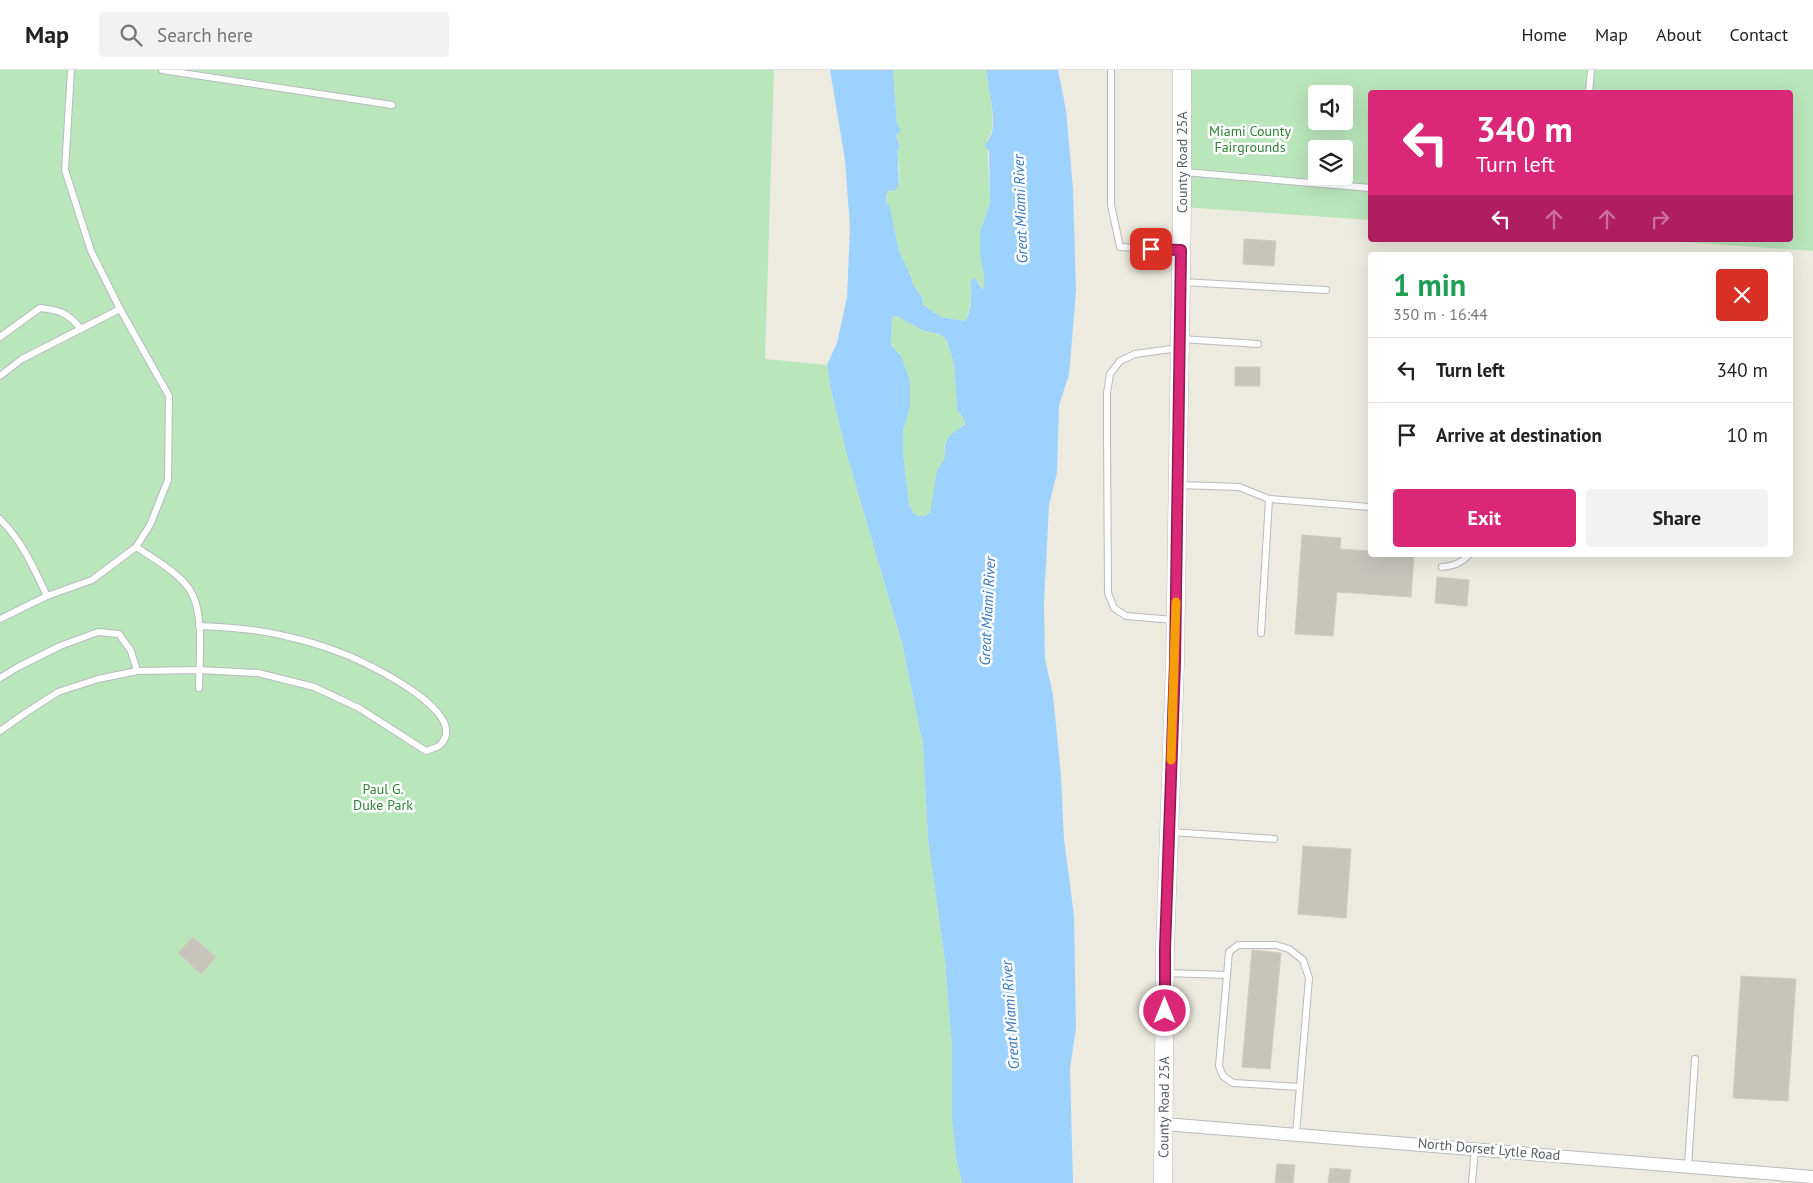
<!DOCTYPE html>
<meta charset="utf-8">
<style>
:root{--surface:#fff;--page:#f2f2f2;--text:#222;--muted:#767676;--line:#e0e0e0;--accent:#db2777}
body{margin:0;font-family:"PT Sans",sans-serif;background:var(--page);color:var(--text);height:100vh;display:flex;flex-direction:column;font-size:19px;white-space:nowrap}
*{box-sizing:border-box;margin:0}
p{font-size:16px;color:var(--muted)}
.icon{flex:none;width:28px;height:28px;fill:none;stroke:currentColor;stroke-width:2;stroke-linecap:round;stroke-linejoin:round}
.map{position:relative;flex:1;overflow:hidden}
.details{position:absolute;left:1368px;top:182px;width:425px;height:305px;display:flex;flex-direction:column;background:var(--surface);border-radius:5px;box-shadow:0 5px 20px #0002}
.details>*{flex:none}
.top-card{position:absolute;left:1368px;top:20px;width:425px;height:152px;border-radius:5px;box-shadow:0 5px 20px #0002;background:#db2777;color:#fff;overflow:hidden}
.buttons{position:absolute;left:1308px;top:15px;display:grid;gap:10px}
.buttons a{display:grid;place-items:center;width:45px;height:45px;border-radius:5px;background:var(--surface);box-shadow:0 5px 20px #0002;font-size:25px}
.pin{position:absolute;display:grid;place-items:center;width:42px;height:42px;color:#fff;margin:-21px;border-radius:10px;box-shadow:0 2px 8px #0006}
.me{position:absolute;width:55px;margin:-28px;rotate:0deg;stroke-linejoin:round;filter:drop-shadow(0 0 4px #0008)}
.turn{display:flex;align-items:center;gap:18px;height:105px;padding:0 25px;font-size:22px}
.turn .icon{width:65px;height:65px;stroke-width:2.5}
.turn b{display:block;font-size:35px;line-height:42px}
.lanes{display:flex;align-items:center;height:48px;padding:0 25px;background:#0003;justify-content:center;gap:25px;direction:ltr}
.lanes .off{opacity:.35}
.round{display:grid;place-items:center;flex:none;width:52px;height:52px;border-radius:5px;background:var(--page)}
.headline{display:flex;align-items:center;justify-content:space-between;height:85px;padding:0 25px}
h1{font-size:30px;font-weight:700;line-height:38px;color:#1e9e55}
.button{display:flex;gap:10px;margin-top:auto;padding:10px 25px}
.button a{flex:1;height:58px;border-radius:5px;background:var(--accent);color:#fff;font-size:20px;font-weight:700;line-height:58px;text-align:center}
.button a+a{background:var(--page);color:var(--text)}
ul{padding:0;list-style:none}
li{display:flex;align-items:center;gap:15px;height:65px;padding:0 25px;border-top:1px solid var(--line)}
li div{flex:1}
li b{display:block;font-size:19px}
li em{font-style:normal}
header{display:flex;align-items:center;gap:30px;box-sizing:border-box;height:70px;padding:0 25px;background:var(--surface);border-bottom:1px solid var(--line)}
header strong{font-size:24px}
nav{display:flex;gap:28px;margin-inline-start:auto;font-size:18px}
.search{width:350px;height:45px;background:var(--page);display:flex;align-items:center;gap:12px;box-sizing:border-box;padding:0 18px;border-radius:5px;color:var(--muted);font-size:19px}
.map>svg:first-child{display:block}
.green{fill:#bae6bb;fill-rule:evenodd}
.water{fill:#9dd2ff;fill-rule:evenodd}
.building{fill:#c7c4bc;stroke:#d1ccbd}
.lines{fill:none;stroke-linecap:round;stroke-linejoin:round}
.lane-casing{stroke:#b7bac0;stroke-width:8}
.street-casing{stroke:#b7bac0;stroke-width:14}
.secondary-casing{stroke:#b8bcc3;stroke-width:19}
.lane{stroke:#fff;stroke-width:6}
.street{stroke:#fff;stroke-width:12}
.secondary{stroke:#fff;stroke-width:18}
.route-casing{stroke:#8e194d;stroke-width:12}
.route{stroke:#db2777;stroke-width:9}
.slow{stroke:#f59e0b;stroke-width:9}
.labels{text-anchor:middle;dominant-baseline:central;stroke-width:5;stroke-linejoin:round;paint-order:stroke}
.park-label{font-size:14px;fill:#2e8334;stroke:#fff}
.street-label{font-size:14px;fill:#585c62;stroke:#fff}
.water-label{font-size:15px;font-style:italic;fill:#3777c0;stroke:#fff}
</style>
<header>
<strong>Map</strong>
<div class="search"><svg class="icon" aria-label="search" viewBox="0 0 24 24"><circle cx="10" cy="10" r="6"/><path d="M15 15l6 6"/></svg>Search here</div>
<nav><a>Home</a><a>Map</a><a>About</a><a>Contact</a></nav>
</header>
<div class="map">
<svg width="1813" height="1113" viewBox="0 0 1813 1113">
<rect width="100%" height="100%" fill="#edeadf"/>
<g class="green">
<polygon points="0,0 774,0 765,289 827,295 831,320 847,385 902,573 923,675 928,770 945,891 952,978 952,1051 956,1087 962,1113 0,1113"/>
<path d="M 893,0 L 986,0 C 988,16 999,58 987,70 L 990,134 L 980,161 L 980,186 L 984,205 L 984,218 L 982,219 L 979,212 L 971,210 C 971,224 972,238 965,251 L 941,247 L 923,235 L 922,227 L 912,213 L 899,181 L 889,133 L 886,135 L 886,124 L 900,110 C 898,101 900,90 897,81 L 900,77 L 896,64 L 897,54 Z"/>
<path d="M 1182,0 L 1813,0 L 1813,181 L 1655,170 L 1790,170 L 1790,22 L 1370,22 L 1370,150 L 1182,137 ZM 1316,24 L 1344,24 L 1344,51 L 1316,51 ZM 1316,79 L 1344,79 L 1344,106 L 1316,106 Z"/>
<polygon points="898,246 923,261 939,264 946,269 954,293 957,339 965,351 965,354 948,368 944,376 946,388 930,443 925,447 919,446 914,444 909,434 903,382 903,361 910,337 901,286 891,275 892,247"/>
</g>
<path class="water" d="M 830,0 L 893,0 L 897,54 L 901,60 L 896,65 L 900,77 L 897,81 C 899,87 898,91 898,97 C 898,107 901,112 895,121 L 890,120 L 886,124 L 886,134 L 889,133 L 899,181 L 912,209 L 912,213 L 922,227 L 923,235 L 941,247 L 965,251 C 973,239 971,224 971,210 L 975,208 L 982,219 L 984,218 L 984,205 L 980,186 L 980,161 L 990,134 L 989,81 L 985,76 C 987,71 991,67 992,62 C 996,48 988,16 986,0 L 1058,0 L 1066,40 L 1073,119 L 1076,221 L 1069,305 L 1059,335 L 1057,403 L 1049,435 L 1044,533 L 1045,589 L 1053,625 L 1061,706 L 1064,769 L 1074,846 L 1076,958 L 1070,999 L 1073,1113 L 962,1113 L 956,1087 L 952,1051 L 952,978 L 945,891 L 928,770 L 923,675 L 902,573 L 847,385 L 831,320 L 827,295 L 837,273 L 847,227 L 850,157 L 845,90 ZM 897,246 L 924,261 L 939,264 L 946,269 L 954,293 L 957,339 L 965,351 L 965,354 C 950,366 943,367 945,388 L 937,401 L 930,443 L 925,446 L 919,446 L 914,444 L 909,434 L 903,382 L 903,361 L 910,337 L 910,311 L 901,286 L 891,275 L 892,247 Z"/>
<g class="building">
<polygon points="1244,169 1276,171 1274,196 1243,194"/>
<rect x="1235" y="297" width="25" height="19"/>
<polygon points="1302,465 1341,468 1340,479 1370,481 1370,485 1414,485 1411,527 1337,522 1333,566 1295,564"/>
<polygon points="1437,507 1469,510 1467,536 1435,533"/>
<polygon points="1303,776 1351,779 1346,848 1298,844"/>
<polygon points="193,867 216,887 201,904 178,883"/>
<polygon points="1252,880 1281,883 1270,999 1242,997"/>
<polygon points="1741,906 1796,909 1788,1031 1733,1028"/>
<polygon points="1277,1094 1295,1095 1293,1113 1275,1113"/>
<polygon points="1330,1098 1351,1100 1349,1113 1328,1113"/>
</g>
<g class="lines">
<defs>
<g id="lane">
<polyline points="162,0 392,35"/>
<polyline points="1111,0 1111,135 1120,177 1180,180"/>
<polyline points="1589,22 1591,0"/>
<polyline points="1184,102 1370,118"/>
<polyline points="1182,212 1326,220"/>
<path d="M 0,267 L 40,238 C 60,240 68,243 81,259"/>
<polyline points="1181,269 1258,274"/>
<polyline points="0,306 22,289 120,239"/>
<polyline points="1179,415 1239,417 1269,429 1370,437"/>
<path d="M 0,449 C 22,471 34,498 47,526"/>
<path d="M 136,477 C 153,488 179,503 190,520 C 205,543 199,591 199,618"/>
<path d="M 1442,497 C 1454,496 1461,493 1469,485"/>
<polyline points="0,549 47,526 92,510 136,477 150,455 168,410 169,326 120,239 91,181 65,100 71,0"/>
<polyline points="1174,550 1126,546 1114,538 1108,523 1107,364 1107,323 1110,304 1120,291 1135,284 1179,278"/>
<polyline points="1261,563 1269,429"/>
<polyline points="0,608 18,597 60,576 98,562 119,564 131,581 137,601"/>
<path d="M 0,661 L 24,644 L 58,622 L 98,609 L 137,601 L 199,600 L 258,603 L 314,617 L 359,638 L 426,681 C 430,679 437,678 440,675 C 473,643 365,592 344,584 C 326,577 308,571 289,567 C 260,559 229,557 199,556"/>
<polyline points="1170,762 1274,769"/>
<polyline points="1166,903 1227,905"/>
<polyline points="1296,1064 1309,908 1303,890 1289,879 1276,875 1238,875 1229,882 1219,996 1223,1006 1233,1013 1300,1017"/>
<polyline points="1688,1096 1695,989"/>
<polyline points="1472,1113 1475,1079"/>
</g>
<polyline id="street" points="1164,1054 1813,1107"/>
<g id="secondary">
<path id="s1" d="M 1163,1113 L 1165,879 L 1175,593 L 1182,137 L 1182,0"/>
</g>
</defs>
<use href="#lane" class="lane-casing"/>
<use href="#street" class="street-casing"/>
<use href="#secondary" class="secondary-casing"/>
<use href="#lane" class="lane"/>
<use href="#street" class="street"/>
<use href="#secondary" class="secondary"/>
</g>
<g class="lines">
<defs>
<polyline id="route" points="1151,179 1181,180 1175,593 1165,879 1165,941"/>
</defs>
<use href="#route" class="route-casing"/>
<use href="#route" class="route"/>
<polyline class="slow" points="1171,690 1176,532"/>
</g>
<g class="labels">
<g class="park-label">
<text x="1250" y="61">Miami County<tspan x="1250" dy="16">Fairgrounds</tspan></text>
<text x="383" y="719">Paul G.<tspan x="383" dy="16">Duke Park</tspan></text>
</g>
<g class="street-label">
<text stroke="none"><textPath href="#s1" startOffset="1021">County Road 25A</textPath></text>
<text stroke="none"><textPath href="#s1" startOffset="76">County Road 25A</textPath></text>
<text transform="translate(1489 1079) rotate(5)">North Dorset Lytle Road</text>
</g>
<g class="water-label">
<text transform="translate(1020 139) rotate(-92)">Great Miami River</text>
<text transform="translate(987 541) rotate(-87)">Great Miami River</text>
<text transform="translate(1010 945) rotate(-94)">Great Miami River</text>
</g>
</g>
</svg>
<div class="buttons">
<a><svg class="icon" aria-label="sound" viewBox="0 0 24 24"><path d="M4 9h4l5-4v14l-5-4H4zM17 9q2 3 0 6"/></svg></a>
<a><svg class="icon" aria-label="layers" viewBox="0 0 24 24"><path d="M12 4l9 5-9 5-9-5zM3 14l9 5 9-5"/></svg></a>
</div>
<div class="pin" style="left:1151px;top:179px;background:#d93025"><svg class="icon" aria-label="arrive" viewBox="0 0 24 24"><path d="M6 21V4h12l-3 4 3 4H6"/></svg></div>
<svg class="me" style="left:1165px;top:941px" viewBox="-20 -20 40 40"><circle r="17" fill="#db2777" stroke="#fff" stroke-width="3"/><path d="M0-11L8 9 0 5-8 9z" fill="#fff"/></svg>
<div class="top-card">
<div class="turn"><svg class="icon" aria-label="left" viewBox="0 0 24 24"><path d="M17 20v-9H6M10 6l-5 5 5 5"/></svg><div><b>340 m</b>Turn left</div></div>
<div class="lanes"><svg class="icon" aria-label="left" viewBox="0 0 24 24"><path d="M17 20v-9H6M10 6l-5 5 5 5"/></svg><svg class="icon off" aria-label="ahead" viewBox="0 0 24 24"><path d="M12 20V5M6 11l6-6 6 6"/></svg><svg class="icon off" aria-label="ahead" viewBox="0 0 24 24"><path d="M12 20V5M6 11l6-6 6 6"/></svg><svg class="icon off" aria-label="right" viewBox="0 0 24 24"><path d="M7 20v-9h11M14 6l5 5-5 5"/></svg></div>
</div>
<section class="details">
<div class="headline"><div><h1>1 min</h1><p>350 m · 16:44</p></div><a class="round" style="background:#d93025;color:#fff"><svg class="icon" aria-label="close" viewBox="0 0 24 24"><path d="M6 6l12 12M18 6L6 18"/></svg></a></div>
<ul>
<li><svg class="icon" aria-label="left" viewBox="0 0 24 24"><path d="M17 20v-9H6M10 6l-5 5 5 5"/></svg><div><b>Turn left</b></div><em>340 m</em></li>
<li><svg class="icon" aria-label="arrive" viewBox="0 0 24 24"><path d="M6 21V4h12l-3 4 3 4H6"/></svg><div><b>Arrive at destination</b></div><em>10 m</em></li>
</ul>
<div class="button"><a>Exit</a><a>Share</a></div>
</section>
</div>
